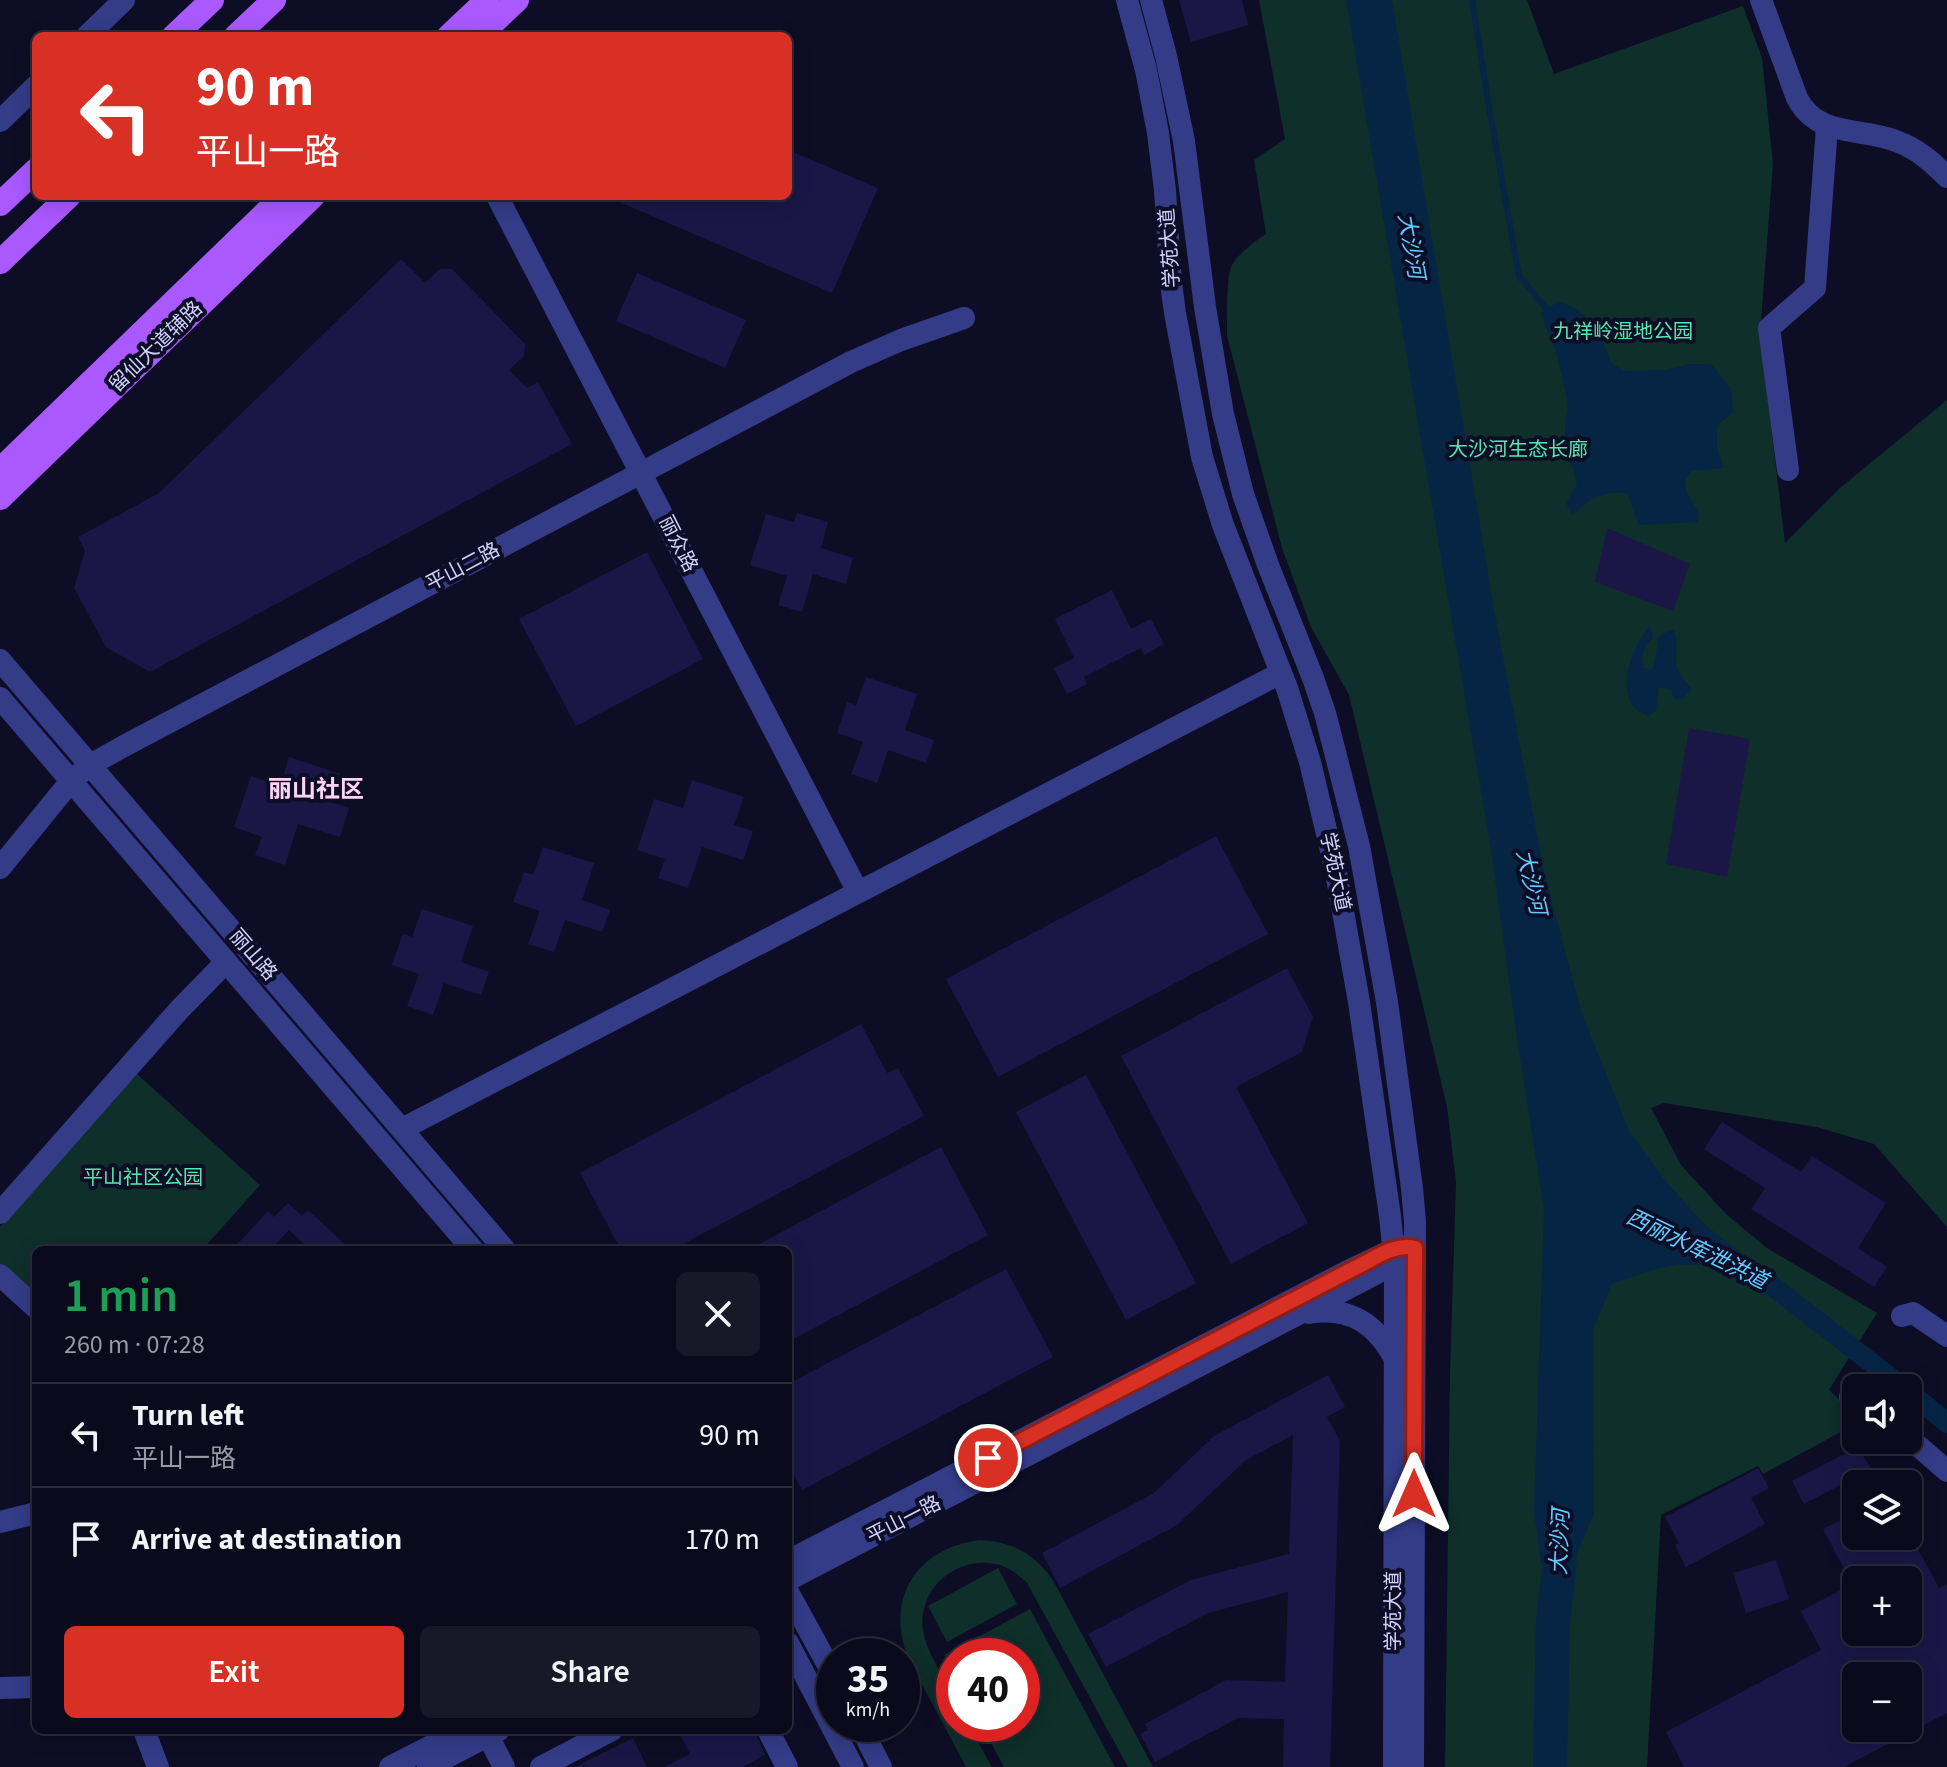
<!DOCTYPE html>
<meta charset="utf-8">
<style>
:root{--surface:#0a0a1c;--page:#181829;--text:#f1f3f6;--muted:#999aa3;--line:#2a2b3b;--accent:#d93025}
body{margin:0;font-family:"Source Sans 3","Noto Sans SC",sans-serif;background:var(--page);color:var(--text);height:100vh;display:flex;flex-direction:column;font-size:30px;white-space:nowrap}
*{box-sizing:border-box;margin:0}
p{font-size:26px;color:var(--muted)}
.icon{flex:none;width:44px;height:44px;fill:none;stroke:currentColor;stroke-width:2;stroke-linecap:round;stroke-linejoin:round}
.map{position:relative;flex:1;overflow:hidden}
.side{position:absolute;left:32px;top:1246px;width:760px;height:488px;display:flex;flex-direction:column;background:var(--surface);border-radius:12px;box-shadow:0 4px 20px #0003,0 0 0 2px var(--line)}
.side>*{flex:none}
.top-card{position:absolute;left:32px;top:32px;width:760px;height:168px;border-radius:12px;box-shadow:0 4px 20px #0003,0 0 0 2px var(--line);background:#d93025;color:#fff;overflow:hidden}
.fabs{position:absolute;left:1842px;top:1374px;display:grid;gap:16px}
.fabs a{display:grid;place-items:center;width:80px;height:80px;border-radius:12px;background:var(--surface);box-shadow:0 4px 20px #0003,0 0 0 2px var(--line);font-size:40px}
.speed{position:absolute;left:816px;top:1638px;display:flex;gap:16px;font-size:40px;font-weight:700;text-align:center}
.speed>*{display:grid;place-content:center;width:104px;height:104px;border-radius:50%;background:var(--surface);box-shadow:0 4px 20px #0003,0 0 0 2px var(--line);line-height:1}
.speed small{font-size:20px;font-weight:400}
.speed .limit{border:12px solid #d22;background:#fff;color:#111}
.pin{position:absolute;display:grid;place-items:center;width:68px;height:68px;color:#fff;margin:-34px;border:4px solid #fff;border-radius:50%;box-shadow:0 2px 8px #0007}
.me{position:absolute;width:88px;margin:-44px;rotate:0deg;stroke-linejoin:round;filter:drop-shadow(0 0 6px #0008)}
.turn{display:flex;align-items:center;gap:28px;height:168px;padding:0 32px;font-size:36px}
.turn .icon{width:104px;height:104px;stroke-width:2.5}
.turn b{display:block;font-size:56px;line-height:68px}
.round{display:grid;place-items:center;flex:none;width:84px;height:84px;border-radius:12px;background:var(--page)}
.headline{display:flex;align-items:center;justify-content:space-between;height:136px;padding:0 32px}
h1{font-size:48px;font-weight:600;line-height:60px;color:#1e9e55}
.button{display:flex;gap:16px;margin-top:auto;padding:16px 32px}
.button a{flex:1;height:92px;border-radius:12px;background:var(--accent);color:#fff;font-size:32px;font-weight:600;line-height:92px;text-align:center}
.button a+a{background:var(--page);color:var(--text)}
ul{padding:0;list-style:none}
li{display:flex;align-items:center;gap:24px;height:104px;padding:0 32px;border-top:2px solid var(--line)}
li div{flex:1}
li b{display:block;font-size:30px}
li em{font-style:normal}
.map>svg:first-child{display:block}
.green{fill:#0f2f2a}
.water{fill:#062545}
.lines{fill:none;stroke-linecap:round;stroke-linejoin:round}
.stream{stroke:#062545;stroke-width:6}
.canal{stroke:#062545;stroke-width:20}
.river{stroke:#062545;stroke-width:34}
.building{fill:#1a1747;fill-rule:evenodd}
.minor{stroke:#343c88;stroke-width:22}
.major{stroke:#aa58ff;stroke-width:24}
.route-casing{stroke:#8d1f18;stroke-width:20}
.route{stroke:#d93025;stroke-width:14}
.labels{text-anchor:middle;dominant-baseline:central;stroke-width:8;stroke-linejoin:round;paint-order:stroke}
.street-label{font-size:20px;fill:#d1d2ff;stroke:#0d0d25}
.park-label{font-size:20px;fill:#53e8af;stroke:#0d0d25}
.water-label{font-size:22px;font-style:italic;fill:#5fcbff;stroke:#0d0d25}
.quarter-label{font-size:24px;font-weight:bold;fill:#ffd3f5;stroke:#0d0d25}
</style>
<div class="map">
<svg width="1947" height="1767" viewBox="0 0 1947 1767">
<rect width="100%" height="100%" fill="#0d0d25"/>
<g class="green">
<path d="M 1259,0 L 1527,0 L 1554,74 L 1743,6 L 1762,58 L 1773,164 L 1760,334 L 1785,543 L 1840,488 L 1947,400 L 1947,1227 L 1874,1144 L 1817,1127 L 1664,1103 L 1651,1108 L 1681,1165 L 1726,1214 L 1767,1248 L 1877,1313 L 1829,1390 L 1856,1415 L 1848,1428 L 1763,1474 L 1758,1466 L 1661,1515 L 1647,1767 L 1445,1767 L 1450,1373 L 1456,1182 L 1447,1107 L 1349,695 L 1311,627 L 1282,548 L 1227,336 C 1227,321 1226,275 1232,265 C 1240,252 1254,242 1266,234 L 1254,160 L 1285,139 Z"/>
<polygon points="137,1074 260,1185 202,1250 36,1250 36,1296 0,1264 0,1227"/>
<path d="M 979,1540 C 1014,1542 1034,1553 1054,1582 L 1153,1767 L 1128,1767 L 1027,1583 C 1021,1577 1015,1572 1007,1568 C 972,1552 929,1575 923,1614 C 919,1639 935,1661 946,1683 C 949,1688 953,1694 954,1699 C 955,1707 954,1716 954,1724 L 968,1724 L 992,1767 L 966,1767 L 909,1660 C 884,1600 915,1549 979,1540 Z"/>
<polygon points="998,1568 1017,1604 947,1642 928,1606"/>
<polygon points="1030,1609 1115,1767 1004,1767 981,1724 1022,1724 1022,1656 954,1656 954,1674 944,1655"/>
</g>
<g class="water">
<path d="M 1346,0 L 1392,0 L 1494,609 L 1544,872 L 1582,1014 L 1629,1131 L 1664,1179 L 1706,1226 L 1768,1273 L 1758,1291 C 1745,1284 1732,1276 1718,1270 C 1683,1256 1645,1272 1612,1284 L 1593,1330 L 1594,1514 L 1570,1570 L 1549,1571 L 1541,1563 L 1534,1511 L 1544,1210 L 1516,1032 L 1492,856 Z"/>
<path d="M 1559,301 C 1593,315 1600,330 1611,363 L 1625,371 L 1665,370 L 1689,364 L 1711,364 L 1731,388 L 1733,412 L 1717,426 L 1717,448 L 1724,468 L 1692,471 L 1685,480 L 1687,492 L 1699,514 L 1698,522 L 1639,525 L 1627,493 C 1600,491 1592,498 1572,515 L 1566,503 L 1577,484 L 1573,468 L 1565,446 L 1565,425 L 1568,404 L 1564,386 L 1557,355 L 1541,313 Z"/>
<path d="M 1649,627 L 1653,634 L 1652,639 C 1643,647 1640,657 1644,668 L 1651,669 L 1654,665 L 1658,644 L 1656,639 L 1667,632 L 1674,630 C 1683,660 1665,663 1692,688 L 1682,700 L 1674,698 L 1671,690 L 1659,687 L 1656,711 L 1648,716 C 1647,715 1638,711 1637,710 C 1615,690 1633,645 1649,627 Z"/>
</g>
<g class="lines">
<polyline class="stream" points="1472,0 1490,113 1519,276 1547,309"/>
<g class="canal">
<polyline points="1739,1269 1771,1285 1904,1388"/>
<polyline points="1908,1391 1947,1423"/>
</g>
<polyline class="river" points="1550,1767 1553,1621 1559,1569 1561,1524"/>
</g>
<g class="building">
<polygon points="1179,0 1242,0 1248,25 1191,42"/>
<polygon points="788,150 878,188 832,293 605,196 788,196"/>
<polygon points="401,259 425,283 440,269 452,269 525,344 524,356 509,370 527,388 538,382 572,444 150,672 106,647 74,588 85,551 78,537 159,493"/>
<polygon points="637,273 746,320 725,368 616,321"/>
<polygon points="797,513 828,522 821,548 853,558 846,584 813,574 802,612 778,605 787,576 750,565 766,514 794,522"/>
<polygon points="1607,528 1690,564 1673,611 1595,582"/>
<polygon points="647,552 703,659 576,726 519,619"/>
<polygon points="1112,590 1131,629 1151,619 1164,644 1144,655 1141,648 1084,677 1087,684 1067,694 1054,668 1074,658 1055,619"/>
<polygon points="866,677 917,694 905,730 934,740 926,763 888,750 877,783 851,774 863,742 837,733 847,702 856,705"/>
<polygon points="1689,728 1750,739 1727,877 1666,864"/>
<polygon points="289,757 340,774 331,802 349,808 340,837 298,824 285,865 255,855 262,837 234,827 251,776 280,786"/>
<polygon points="692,780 744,797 734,825 753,831 743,860 702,847 688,888 658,878 665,859 637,850 654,799 683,808"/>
<polygon points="1216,836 1268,934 998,1077 946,979"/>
<polygon points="543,847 594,863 582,900 610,910 602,932 565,920 554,952 528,944 540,911 513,902 524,872 533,875"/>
<polygon points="422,909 473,926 461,962 489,972 481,995 444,983 433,1015 407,1006 419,974 392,965 403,934 412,937"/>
<polygon points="1287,968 1313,1017 1302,1052 1236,1087 1308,1223 1231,1264 1121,1056"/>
<polygon points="861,1024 887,1073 898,1068 924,1116 672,1250 621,1250 580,1173"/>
<polygon points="1086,1075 1196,1283 1126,1320 1016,1112"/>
<polygon points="1722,1122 1801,1172 1812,1156 1886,1203 1858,1248 1887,1267 1874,1287 1751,1209 1765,1188 1704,1149"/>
<polygon points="941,1147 988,1235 788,1342 788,1250 748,1250"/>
<polygon points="288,1203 302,1216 308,1210 351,1250 310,1250 289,1230 270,1250 232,1250 268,1211 274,1217"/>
<polygon points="1006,1269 1053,1357 802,1490 788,1463 788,1384"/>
<polygon points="1328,1375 1345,1407 1327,1417 1340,1441 1330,1767 1283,1767 1284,1719 1238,1718 1155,1762 1140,1734 1148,1730 1145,1724 1226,1680 1285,1682 1288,1592 1208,1613 1106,1667 1088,1634 1191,1580 1289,1554 1293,1435 1246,1460 1177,1525 1060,1588 1042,1553 1154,1493 1214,1436"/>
<polygon points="1858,1447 1871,1469 1804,1504 1792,1481"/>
<polygon points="1758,1468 1769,1488 1751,1498 1765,1524 1686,1567 1675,1545 1679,1543 1665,1517"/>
<path d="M 1856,1512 L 1856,1536 L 1911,1536 L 1939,1588 L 1947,1584 L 1947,1713 L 1844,1767 L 1684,1767 L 1666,1732 L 1821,1650 L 1801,1611 L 1856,1582 L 1856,1632 L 1908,1632 L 1908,1580 L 1850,1580 L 1823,1529 ZM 1856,1676 L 1908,1676 L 1908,1728 L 1856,1728 Z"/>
<polygon points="1776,1560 1789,1599 1746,1613 1733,1573"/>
<polygon points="678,1730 754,1730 765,1755 743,1767 664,1767 690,1754"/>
<polygon points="633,1738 647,1767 575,1767"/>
</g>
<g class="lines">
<g class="minor">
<polyline points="1127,0 1146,70 1158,133 1165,190 1171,283 1175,313 1202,457 1223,525 1287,688 1310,762 1336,872 1359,1002 1390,1216 1395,1266 1394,1767"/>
<polyline points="1151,0 1166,56 1184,141 1205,307 1223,414 1243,494 1268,565 1313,678 1325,713 1359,846 1387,1002 1412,1188 1415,1222 1413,1767"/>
<path d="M 1761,0 L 1797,98 C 1818,138 1859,127 1896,141 C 1918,149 1932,162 1947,177"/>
<polyline points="87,36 124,0"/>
<polyline points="0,121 36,86"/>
<polyline points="497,196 858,892"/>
<polyline points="1788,470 1769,328 1815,288 1827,127"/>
<polyline points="0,660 505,1250"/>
<polyline points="0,698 473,1250"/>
<polyline points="0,868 71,781 90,765 124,746 851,362 901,340 964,318"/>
<polyline points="402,1129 1281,673"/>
<polyline points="0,1213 179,1010 226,962"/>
<polyline points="0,1275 36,1308"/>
<path d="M 1309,1313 C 1350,1306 1376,1324 1395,1359"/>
<polyline points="1902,1316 1913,1313 1947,1336"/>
<polyline points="1850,1397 1856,1401"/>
<polyline points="1908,1437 1947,1471"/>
<polyline points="0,1522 36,1513"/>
<polyline points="788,1561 1346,1272 1394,1249 1406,1246"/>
<polyline points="788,1580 1404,1259"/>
<polyline points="788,1592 834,1676"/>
<polyline points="788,1643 853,1767"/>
<polyline points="0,1688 36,1687"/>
<polyline points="859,1724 881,1767"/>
<polyline points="144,1730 158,1767"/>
<polyline points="485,1730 504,1767"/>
<polyline points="768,1730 787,1767"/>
<polyline points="390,1767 462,1730"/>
<polyline points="428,1767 499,1730"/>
<polyline points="541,1767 612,1730"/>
</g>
<g class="major">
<polyline points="174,36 212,0"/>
<polyline points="236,36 274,0"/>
<polyline points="449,36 487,0"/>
<polyline points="479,36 517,0"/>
<polyline points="0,204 36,170"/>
<polyline points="0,262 69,196"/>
<polyline points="0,470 283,196"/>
<polyline points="0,498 313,196"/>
</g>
</g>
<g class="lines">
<defs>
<path id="route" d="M 988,1458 L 1355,1268 C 1374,1259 1394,1243 1415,1248 L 1414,1494"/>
</defs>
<use href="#route" class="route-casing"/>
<use href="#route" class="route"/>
</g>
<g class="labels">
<g class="street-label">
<text transform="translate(1170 248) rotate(-94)">学苑大道</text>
<text transform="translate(156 347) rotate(-44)">留仙大道辅路</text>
<text transform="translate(678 544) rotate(63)">丽众路</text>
<text transform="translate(463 567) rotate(-28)">平山二路</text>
<text transform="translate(1335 872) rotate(78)">学苑大道</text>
<text transform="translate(253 955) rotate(49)">丽山路</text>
<text transform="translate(904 1520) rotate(-27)">平山一路</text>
<text transform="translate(1394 1611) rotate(-90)">学苑大道</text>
</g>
<g class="park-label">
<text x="1623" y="332">九祥岭湿地公园</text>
<text x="1518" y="450">大沙河生态长廊</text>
<text x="143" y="1178">平山社区公园</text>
</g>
<g class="water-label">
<text transform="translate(1411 246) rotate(80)">大沙河</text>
<text transform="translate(1531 882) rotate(77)">大沙河</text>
<text transform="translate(1697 1249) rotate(26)">西丽水库泄洪道</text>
<text transform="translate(1560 1542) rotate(-88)">大沙河</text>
</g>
<g class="quarter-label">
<text x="316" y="789">丽山社区</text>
</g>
</g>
</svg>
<div class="fabs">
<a><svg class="icon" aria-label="sound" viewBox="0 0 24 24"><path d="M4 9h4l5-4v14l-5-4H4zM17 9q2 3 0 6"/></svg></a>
<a><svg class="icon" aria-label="layers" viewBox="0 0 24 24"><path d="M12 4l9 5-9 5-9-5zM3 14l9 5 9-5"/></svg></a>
<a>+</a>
<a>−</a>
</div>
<div class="speed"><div>35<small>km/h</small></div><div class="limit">40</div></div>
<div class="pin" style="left:988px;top:1458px;background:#d93025"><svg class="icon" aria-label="arrive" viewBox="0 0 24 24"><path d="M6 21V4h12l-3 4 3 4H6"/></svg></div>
<svg class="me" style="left:1414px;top:1494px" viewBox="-20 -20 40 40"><path d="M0-17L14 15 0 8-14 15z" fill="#d93025" stroke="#fff" stroke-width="4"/></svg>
<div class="top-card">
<div class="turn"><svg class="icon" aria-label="left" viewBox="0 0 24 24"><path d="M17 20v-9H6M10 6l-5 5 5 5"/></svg><div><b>90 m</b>平山一路</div></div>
</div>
<section class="side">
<div class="headline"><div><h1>1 min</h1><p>260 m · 07:28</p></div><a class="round"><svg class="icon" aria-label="close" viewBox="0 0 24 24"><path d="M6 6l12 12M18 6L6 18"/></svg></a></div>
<ul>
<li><svg class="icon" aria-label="left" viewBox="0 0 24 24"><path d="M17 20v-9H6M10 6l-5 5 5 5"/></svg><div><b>Turn left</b><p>平山一路</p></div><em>90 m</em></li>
<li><svg class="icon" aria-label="arrive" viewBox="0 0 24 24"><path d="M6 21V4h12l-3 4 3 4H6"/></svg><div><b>Arrive at destination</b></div><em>170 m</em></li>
</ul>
<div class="button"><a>Exit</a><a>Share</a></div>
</section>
</div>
